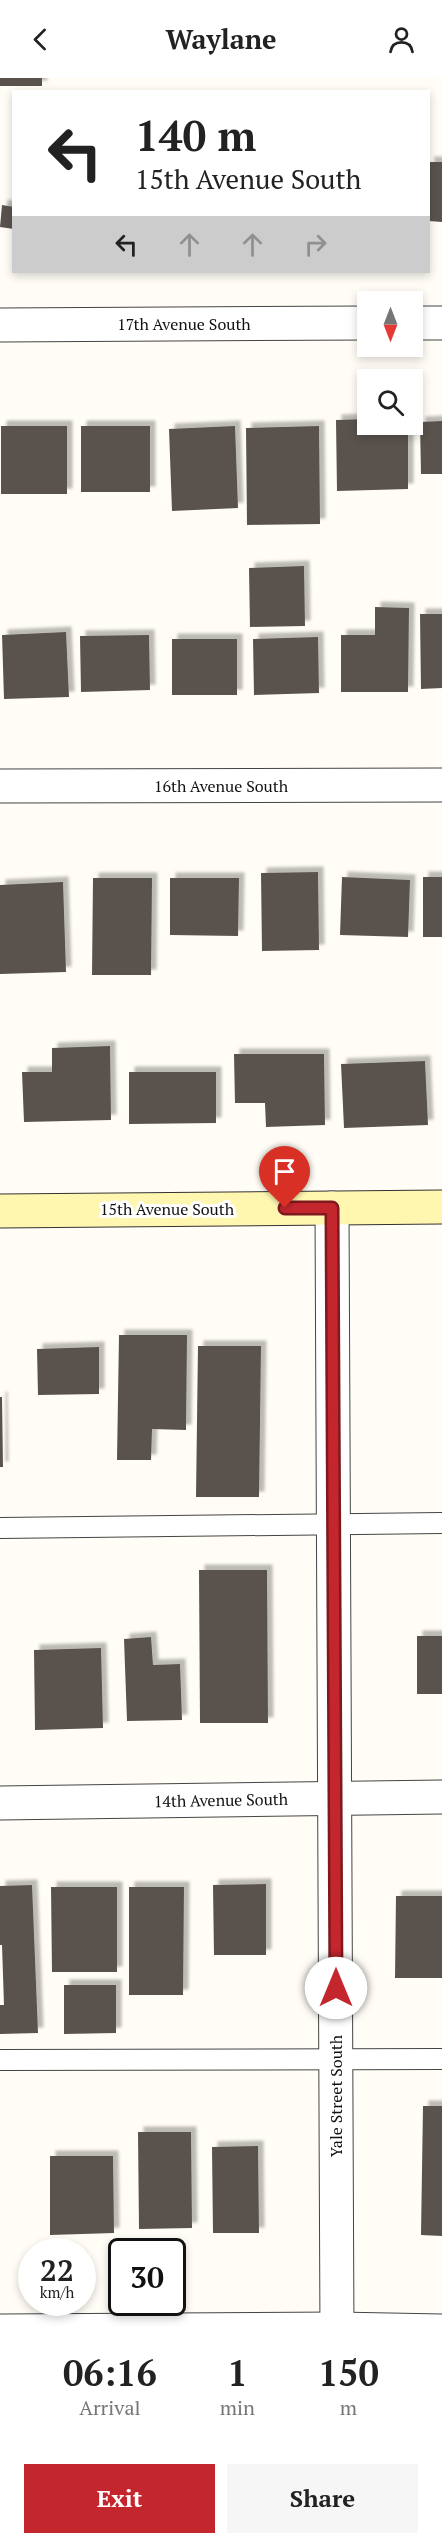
<!DOCTYPE html>
<style>
:root{--surface:#fff;--page:#f6f6f6;--text:#222;--muted:#767676;--accent:#c4262e}
body{margin:0;font-family:"PT Serif",serif;background:var(--page);color:var(--text);height:100vh;display:flex;flex-direction:column;font-size:22px;white-space:nowrap}
*{box-sizing:border-box;margin:0}
p{font-size:20px;color:var(--muted)}
.icon{flex:none;width:33px;height:33px;fill:none;stroke:currentColor;stroke-width:2;stroke-linecap:round;stroke-linejoin:round}
.map{position:relative;height:2257px;overflow:hidden}
.side{display:flex;flex-direction:column;background:var(--surface);flex:1}
.side>*{flex:none}
.banner{position:absolute;left:12px;top:12px;width:418px;height:183px;border-radius:0px;box-shadow:0 3px 9px #0003;background:#fff;color:var(--text);overflow:hidden}
.needle{width:39px;rotate:180deg}
.tools{position:absolute;left:357px;top:213px;display:grid;gap:12px}
.tools a{display:grid;place-items:center;width:66px;height:66px;border-radius:0px;background:var(--surface);box-shadow:0 3px 9px #0003;font-size:30px}
.speed{position:absolute;left:18px;top:2160px;display:flex;gap:12px;font-size:30px;font-weight:700;text-align:center}
.speed>*{display:grid;place-content:center;width:78px;height:78px;border-radius:50%;background:var(--surface);box-shadow:0 3px 9px #0003;line-height:1}
.speed small{font-size:15px;font-weight:400}
.speed .limit{border:3px solid #111;border-radius:9px;background:#fff;color:#111}
.pin{position:absolute;display:grid;place-items:center;width:51px;height:51px;color:#fff;margin:-62px -26px;border-radius:50% 50% 50% 0;rotate:-45deg;box-shadow:0 0 6px #0007}
.pin .icon{rotate:45deg}
.me{position:absolute;width:66px;margin:-33px;rotate:0deg;stroke-linejoin:round;filter:drop-shadow(0 0 4px #0008)}
.turn{display:flex;align-items:center;gap:21px;height:126px;padding:0 24px;font-size:27px}
.turn .icon{width:78px;height:78px;stroke-width:2.5}
.turn b{display:block;font-size:42px;line-height:51px}
.lanes{display:flex;align-items:center;height:57px;padding:0 24px;background:#0003;justify-content:center;gap:30px;direction:ltr}
.lanes .off{opacity:.35}
.eta{display:flex;justify-content:space-evenly;align-items:center;height:102px;text-align:center}
.eta b{font-size:36px;font-weight:700;line-height:42px}
.cta{display:flex;gap:12px;margin-top:auto;padding:12px 24px}
.cta a{flex:1;height:69px;border-radius:0px;background:var(--accent);color:#fff;font-size:24px;font-weight:700;line-height:69px;text-align:center}
.cta a+a{background:var(--page);color:var(--text)}
header{display:flex;justify-content:space-between;align-items:center;height:78px;padding:0 24px;background:var(--surface);font-size:27px;font-weight:700}
.map>svg:first-child{display:block}
.building{fill:#5a524d;filter:url(#shadow)}
.lines{fill:none;stroke-linecap:round;stroke-linejoin:round}
.lane-casing{stroke:#444;stroke-width:22}
.street-casing{stroke:#444;stroke-width:35}
.secondary-casing{stroke:#333;stroke-width:35}
.lane{stroke:#fff;stroke-width:20}
.street{stroke:#fff;stroke-width:33}
.secondary{stroke:#fff6b0;stroke-width:33}
.route-casing{stroke:#7f191e;stroke-width:15}
.route{stroke:#c4262e;stroke-width:10}
.labels{text-anchor:middle;dominant-baseline:central;stroke-width:6;stroke-linejoin:round;paint-order:stroke}
.street-label{font-size:16px;fill:#111;stroke:#fff}
</style>
<header><svg class="icon" aria-label="back" viewBox="0 0 24 24"><path d="M15 5l-7 7 7 7"/></svg>Waylane<svg class="icon" aria-label="person" viewBox="0 0 24 24"><circle cx="12" cy="8" r="4"/><path d="M4 21q1-7 8-7t8 7"/></svg></header>
<div class="map">
<svg width="442" height="2257" viewBox="0 0 442 2257">
<defs>
<filter id="shadow"><feDropShadow dx="5.5" dy="-5.5" stdDeviation="1.5" flood-color="#0004"/></filter>
</defs>
<rect width="100%" height="100%" fill="#fffdf5"/>
<g class="building">
<rect x="0" y="0" width="42" height="8"/>
<polygon points="429,84 442,84 442,144 429,143"/>
<polygon points="2,127 14,129 14,151 0,149"/>
<polygon points="368,341 368,346 408,346 408,411 337,413 336,342"/>
<polygon points="442,343 442,396 421,396 420,344"/>
<rect x="1" y="348" width="66" height="68"/>
<rect x="81" y="348" width="69" height="66"/>
<polygon points="235,348 238,430 172,433 169,351"/>
<polygon points="319,348 320,446 247,447 246,350"/>
<polygon points="304,488 305,548 250,549 249,490"/>
<polygon points="375,529 409,530 408,614 341,614 341,557 375,557"/>
<polygon points="420,536 442,536 442,610 421,611"/>
<polygon points="66,554 69,619 4,621 2,557"/>
<polygon points="149,557 150,612 81,614 80,558"/>
<polygon points="318,559 319,615 254,617 253,561"/>
<rect x="172" y="561" width="65" height="56"/>
<polygon points="318,794 319,872 262,873 261,795"/>
<polygon points="342,799 410,802 408,859 340,857"/>
<rect x="423" y="799" width="19" height="60"/>
<polygon points="93,800 152,800 151,897 92,897"/>
<polygon points="170,800 239,800 238,858 170,857"/>
<polygon points="63,804 66,894 0,896 0,807"/>
<polygon points="110,968 111,1042 24,1044 22,994 52,994 52,970"/>
<polygon points="234,976 324,976 325,1047 266,1049 265,1025 235,1025"/>
<polygon points="425,983 428,1047 344,1050 341,986"/>
<polygon points="129,994 216,994 216,1045 129,1046"/>
<polygon points="119,1257 187,1257 186,1352 152,1351 151,1382 117,1382"/>
<polygon points="198,1268 261,1268 259,1419 196,1419"/>
<polygon points="99,1269 99,1316 38,1317 37,1271"/>
<polygon points="0,1319 2,1319 3,1389 0,1389"/>
<polygon points="199,1492 267,1492 268,1645 200,1645"/>
<rect x="417" y="1558" width="25" height="58"/>
<polygon points="151,1559 153,1587 180,1586 182,1642 127,1643 124,1561"/>
<polygon points="101,1570 103,1650 35,1652 34,1572"/>
<polygon points="266,1806 266,1877 214,1877 213,1807"/>
<polygon points="32,1807 38,1955 0,1956 0,1927 4,1927 2,1867 0,1867 0,1808"/>
<polygon points="51,1809 117,1809 117,1894 52,1894"/>
<polygon points="129,1809 184,1809 183,1917 129,1917"/>
<polygon points="396,1818 442,1818 442,1900 395,1900"/>
<polygon points="64,1907 116,1907 116,1955 64,1956"/>
<polygon points="423,2028 442,2028 442,2158 421,2157"/>
<polygon points="138,2054 191,2054 192,2150 139,2151"/>
<polygon points="258,2068 259,2155 213,2155 212,2069"/>
<polygon points="50,2078 113,2078 114,2155 50,2157"/>
</g>
<g class="lines">
<defs>
<g id="lane">
<polyline points="0,1450 442,1445"/>
<polyline points="0,1982 442,1981"/>
</g>
<g id="street">
<polyline points="412,245 442,245"/>
<polyline points="0,247 368,245"/>
<polyline points="0,708 442,707"/>
<polyline points="332,1130 337,2257"/>
<polyline points="0,1725 442,1719"/>
<polyline points="0,2253 337,2251 442,2253"/>
</g>
<polyline id="secondary" points="0,1133 442,1129"/>
</defs>
<use href="#lane" class="lane-casing"/>
<use href="#street" class="street-casing"/>
<use href="#secondary" class="secondary-casing"/>
<use href="#lane" class="lane"/>
<use href="#street" class="street"/>
<use href="#secondary" class="secondary"/>
</g>
<g class="lines">
<defs>
<polyline id="route" points="285,1130 332,1130 336,1910"/>
</defs>
<use href="#route" class="route-casing"/>
<use href="#route" class="route"/>
</g>
<g class="labels">
<g class="street-label">
<text x="184" y="246">17th Avenue South</text>
<text x="221" y="708">16th Avenue South</text>
<text x="167" y="1131">15th Avenue South</text>
<text transform="translate(221 1722) rotate(-1)">14th Avenue South</text>
<text transform="translate(336 2018) rotate(-90)">Yale Street South</text>
</g>
</g>
</svg>
<div class="tools">
<a><svg class="needle" viewBox="-14 -14 28 28"><path d="M0-13l5 13h-10z" fill="#e53935"/><path d="M0 13l5-13h-10z" fill="#767676"/></svg></a>
<a><svg class="icon" aria-label="search" viewBox="0 0 24 24"><circle cx="10" cy="10" r="6"/><path d="M15 15l6 6"/></svg></a>
</div>
<div class="speed"><div>22<small>km/h</small></div><div class="limit">30</div></div>
<div class="pin" style="left:285px;top:1130px;background:#d93025"><svg class="icon" aria-label="arrive" viewBox="0 0 24 24"><path d="M6 21V4h12l-3 4 3 4H6"/></svg></div>
<svg class="me" style="left:336px;top:1910px" viewBox="-20 -20 40 40"><circle r="19" fill="#fff"/><path d="M0-13L10 11 0 6-10 11z" fill="#c4262e"/></svg>
<div class="banner">
<div class="turn"><svg class="icon" aria-label="left" viewBox="0 0 24 24"><path d="M17 20v-9H6M10 6l-5 5 5 5"/></svg><div><b>140 m</b>15th Avenue South</div></div>
<div class="lanes"><svg class="icon" aria-label="left" viewBox="0 0 24 24"><path d="M17 20v-9H6M10 6l-5 5 5 5"/></svg><svg class="icon off" aria-label="ahead" viewBox="0 0 24 24"><path d="M12 20V5M6 11l6-6 6 6"/></svg><svg class="icon off" aria-label="ahead" viewBox="0 0 24 24"><path d="M12 20V5M6 11l6-6 6 6"/></svg><svg class="icon off" aria-label="right" viewBox="0 0 24 24"><path d="M7 20v-9h11M14 6l5 5-5 5"/></svg></div>
</div>
</div>
<section class="side">
<div class="eta">
<div><b>06:16</b><p>Arrival</p></div>
<div><b>1</b><p>min</p></div>
<div><b>150</b><p>m</p></div>
</div>
<div class="cta"><a>Exit</a><a>Share</a></div>
</section>
